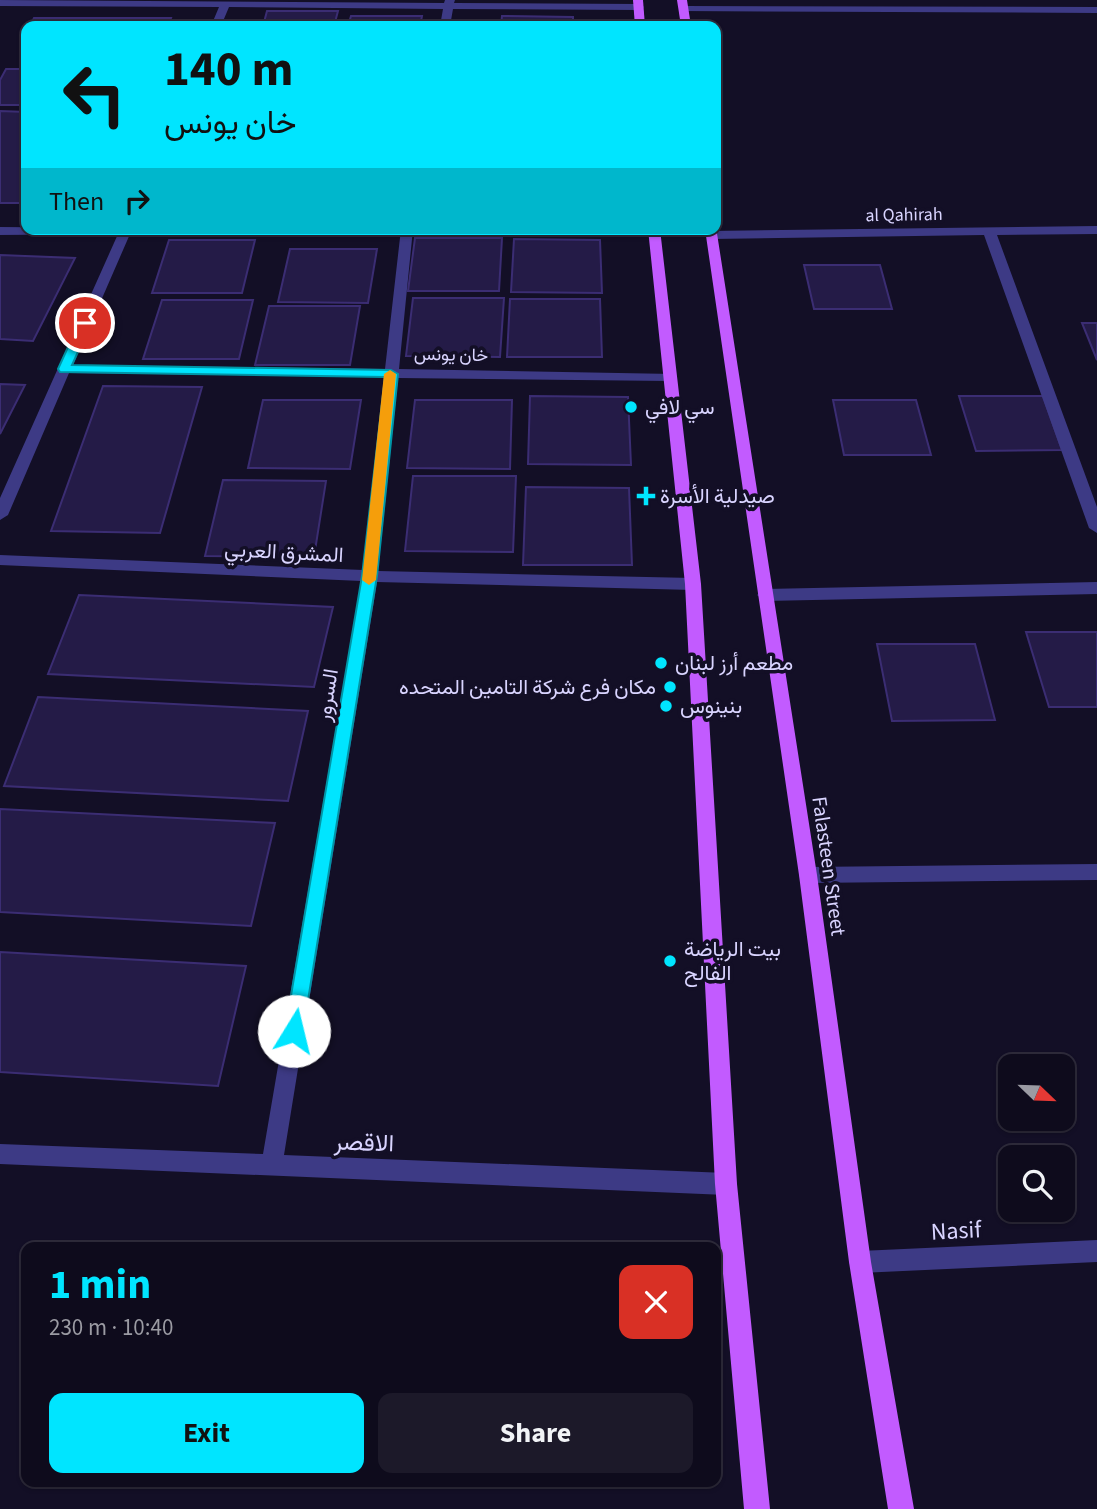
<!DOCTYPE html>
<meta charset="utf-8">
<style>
:root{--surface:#0e0b1c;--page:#1c1929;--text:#f1f3f6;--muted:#9b9ba3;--line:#2e2b3b;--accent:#00e5ff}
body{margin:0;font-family:"Source Sans 3",Vazirmatn,sans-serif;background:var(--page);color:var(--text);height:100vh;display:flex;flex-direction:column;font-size:26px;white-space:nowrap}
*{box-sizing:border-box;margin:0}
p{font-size:23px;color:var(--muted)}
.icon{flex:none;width:38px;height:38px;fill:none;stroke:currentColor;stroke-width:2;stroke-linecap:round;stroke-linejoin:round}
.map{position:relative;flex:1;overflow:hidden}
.panel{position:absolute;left:21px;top:1242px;width:700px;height:245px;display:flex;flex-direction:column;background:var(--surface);border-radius:14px;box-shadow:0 2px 5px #0004,0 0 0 2px var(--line)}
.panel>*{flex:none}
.hud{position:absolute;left:21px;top:21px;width:700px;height:214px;border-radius:14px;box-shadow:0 2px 5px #0004,0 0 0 2px var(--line);background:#00e5ff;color:#111;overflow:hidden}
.needle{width:46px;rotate:113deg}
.controls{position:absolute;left:998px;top:1054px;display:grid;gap:14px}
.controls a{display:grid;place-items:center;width:77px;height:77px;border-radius:14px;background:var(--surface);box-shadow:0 2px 5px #0004,0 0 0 2px var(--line);font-size:35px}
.pin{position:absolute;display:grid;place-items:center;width:60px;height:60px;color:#fff;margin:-30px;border:4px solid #fff;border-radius:50%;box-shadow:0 2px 7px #0007}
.me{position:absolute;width:77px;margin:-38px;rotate:9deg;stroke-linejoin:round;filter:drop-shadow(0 0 5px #0008)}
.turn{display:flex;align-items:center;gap:24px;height:147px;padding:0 28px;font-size:32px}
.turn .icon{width:91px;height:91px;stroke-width:2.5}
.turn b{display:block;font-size:49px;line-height:60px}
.then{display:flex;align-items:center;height:66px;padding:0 28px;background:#0003;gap:14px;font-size:26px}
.round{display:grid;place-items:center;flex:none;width:74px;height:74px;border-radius:14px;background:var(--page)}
.headline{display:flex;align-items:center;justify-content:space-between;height:119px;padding:0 28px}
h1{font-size:42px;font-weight:700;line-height:52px;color:var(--accent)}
.action{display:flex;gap:14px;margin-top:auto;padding:14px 28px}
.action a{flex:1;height:80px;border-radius:14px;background:var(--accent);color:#111;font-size:28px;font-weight:700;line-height:80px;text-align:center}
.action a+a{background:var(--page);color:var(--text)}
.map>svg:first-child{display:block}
.building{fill:#241b47;stroke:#3b2d73;stroke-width:2}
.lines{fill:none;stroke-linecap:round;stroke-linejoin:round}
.minor{fill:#3d3a85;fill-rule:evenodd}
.major{fill:#c25bff;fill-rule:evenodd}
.route{fill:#00e5ff;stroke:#0095a6;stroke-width:2}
.slow{fill:#f59e0b}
.poi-dot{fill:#00e5ff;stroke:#130f26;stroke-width:2.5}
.labels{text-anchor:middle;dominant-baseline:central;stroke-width:7;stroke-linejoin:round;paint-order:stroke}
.far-street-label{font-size:18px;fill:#d9d4ff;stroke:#130f26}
.poi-label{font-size:21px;fill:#d9d4ff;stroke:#130f26;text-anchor:start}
.street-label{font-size:21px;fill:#d9d4ff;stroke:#130f26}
.near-street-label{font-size:24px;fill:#d9d4ff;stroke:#130f26}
</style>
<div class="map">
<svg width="1097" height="1509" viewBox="0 0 1097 1509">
<rect width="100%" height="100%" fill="#130f26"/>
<g class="building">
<polygon points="267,11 338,11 334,26 263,26"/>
<polygon points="351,16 422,16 420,26 348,26"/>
<polygon points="502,16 573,17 573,26 501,26"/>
<polygon points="34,18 171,18 168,26 30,26"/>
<polygon points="6,69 26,69 26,105 0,105 0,80"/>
<polygon points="0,111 26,112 26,203 0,203"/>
<polygon points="415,238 502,238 499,291 408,291"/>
<polygon points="514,239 600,240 602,293 511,292"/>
<polygon points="169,240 255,240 242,293 152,293"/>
<polygon points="290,249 377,249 368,303 278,302"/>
<polygon points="0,255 75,258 33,341 0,339"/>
<polygon points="804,265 880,265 892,309 814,309"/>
<polygon points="413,298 504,298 500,357 406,356"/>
<polygon points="510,299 600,299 602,357 507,357"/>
<polygon points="162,300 253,300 239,359 143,359"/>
<polygon points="269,306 360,306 350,365 255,365"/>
<polygon points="1082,323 1097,323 1097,360"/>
<polygon points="0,384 25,385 0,434"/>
<polygon points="103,386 202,387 160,533 51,531"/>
<polygon points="530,396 628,397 631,465 528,464"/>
<polygon points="959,396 1043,396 1062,450 976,451"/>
<polygon points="263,400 361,400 350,469 248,468"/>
<polygon points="415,400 512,400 510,469 407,468"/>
<polygon points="833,400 916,400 931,455 844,455"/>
<polygon points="413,476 516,476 513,552 405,551"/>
<polygon points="223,480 326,481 314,557 205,556"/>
<polygon points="526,487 629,488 632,565 523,565"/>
<polygon points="79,595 333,607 314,687 48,674"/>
<polygon points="1026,632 1097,632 1097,707 1049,707"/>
<polygon points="877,644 975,644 995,720 892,721"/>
<polygon points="38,697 308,711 288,801 4,786"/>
<polygon points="0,809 275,823 251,926 0,912"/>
<polygon points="0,952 246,966 218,1086 0,1072"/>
</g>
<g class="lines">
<g class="minor">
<polygon points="0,0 444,3 445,0 455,0 454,3 639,4 644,7 639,10 453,9 450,26 440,26 443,9 229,7 221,26 211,26 219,7 0,6"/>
<polygon points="684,6 1097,7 1097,13 680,11 679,9"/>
<polygon points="1097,226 1097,234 997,235 1097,507 1097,533 1089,528 984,235 711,239 705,235 711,231"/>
<polygon points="0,227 230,229 224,233 130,234 73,365 385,369 401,229 413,229 399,369 674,374 674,380 669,381 398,378 378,571 693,578 701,584 693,590 377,582 284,1155 726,1173 734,1176 737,1184 734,1192 726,1195 0,1164 0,1144 263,1154 361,581 0,565 0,555 363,570 384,377 69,373 8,515 0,520 0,498 118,234 0,235"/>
<polygon points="1097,582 1097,594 765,601 757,595 765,589"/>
<polygon points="1097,864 1097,880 808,883 801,881 799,875 801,869 808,867"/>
<polygon points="1097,1240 1097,1262 860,1273 852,1270 849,1262 852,1254 860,1251"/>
</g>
<g class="major">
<polygon points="633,0 643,0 645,26 635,26"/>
<polygon points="677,0 687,0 691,26 681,26"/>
<polygon points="716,227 817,875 871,1262 914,1509 888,1509 849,1262 799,875 705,229 716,229"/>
<polygon points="648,229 660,229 701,584 737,1184 770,1509 744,1509 715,1184 685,584"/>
</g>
</g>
<polygon class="route" points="85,319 91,323 72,365 391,370 398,374 377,576 303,1031 301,1037 294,1040 287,1037 285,1031 362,576 385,377 60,372 58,369 79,323"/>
<polygon class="slow" points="390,370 396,374 376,580 369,585 362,580 384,374"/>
<g class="poi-dot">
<circle cx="631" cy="407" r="7"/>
<path d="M642.5 485.5h7v7h7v7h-7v7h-7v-7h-7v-7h7z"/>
<circle cx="661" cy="663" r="7"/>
<circle cx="670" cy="687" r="7"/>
<circle cx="666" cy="706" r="7"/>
<circle cx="670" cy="961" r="7"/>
</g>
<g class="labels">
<g class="far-street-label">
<text transform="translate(904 215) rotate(-1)">al Qahirah</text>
<text transform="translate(451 355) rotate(1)">خان يونس</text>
</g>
<g class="poi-label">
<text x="645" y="407">سي لافي</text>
<text x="660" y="496">صيدلية الأسرة</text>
<text x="675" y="663">مطعم أرز لبنان</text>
<text x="656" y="687" text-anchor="end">مكان فرع شركة التامين المتحده</text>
<text x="680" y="706">بنينوس</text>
<text x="684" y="949">بيت الرياضة<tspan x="684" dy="24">الفالح</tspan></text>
</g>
<g class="street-label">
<text transform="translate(284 552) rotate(3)">المشرق العربي</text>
<text transform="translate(327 695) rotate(-81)">السرور</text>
<text transform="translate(829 866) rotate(82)">Falasteen Street</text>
</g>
<g class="near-street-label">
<text transform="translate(364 1143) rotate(2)">الاقصر</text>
<text transform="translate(956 1231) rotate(-3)">Nasif</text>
</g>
</g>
</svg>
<div class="controls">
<a><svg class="needle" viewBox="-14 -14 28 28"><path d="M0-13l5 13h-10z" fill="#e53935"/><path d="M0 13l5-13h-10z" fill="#9b9ba3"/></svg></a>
<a><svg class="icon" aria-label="search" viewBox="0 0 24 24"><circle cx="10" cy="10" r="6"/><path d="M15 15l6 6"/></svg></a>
</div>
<div class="pin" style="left:85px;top:323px;background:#d93025"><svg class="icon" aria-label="arrive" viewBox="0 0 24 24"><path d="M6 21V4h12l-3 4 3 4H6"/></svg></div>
<svg class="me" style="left:294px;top:1031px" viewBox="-20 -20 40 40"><circle r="19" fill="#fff"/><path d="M0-13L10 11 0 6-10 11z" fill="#00e5ff"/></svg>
<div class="hud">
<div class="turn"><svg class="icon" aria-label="left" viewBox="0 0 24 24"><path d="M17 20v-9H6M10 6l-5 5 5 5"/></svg><div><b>140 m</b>خان يونس</div></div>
<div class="then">Then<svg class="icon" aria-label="right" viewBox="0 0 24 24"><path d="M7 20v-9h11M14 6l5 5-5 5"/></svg></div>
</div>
<section class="panel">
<div class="headline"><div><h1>1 min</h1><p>230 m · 10:40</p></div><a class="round" style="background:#d93025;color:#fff"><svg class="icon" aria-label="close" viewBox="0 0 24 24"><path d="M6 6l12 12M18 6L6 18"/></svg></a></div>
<div class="action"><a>Exit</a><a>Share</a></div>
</section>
</div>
